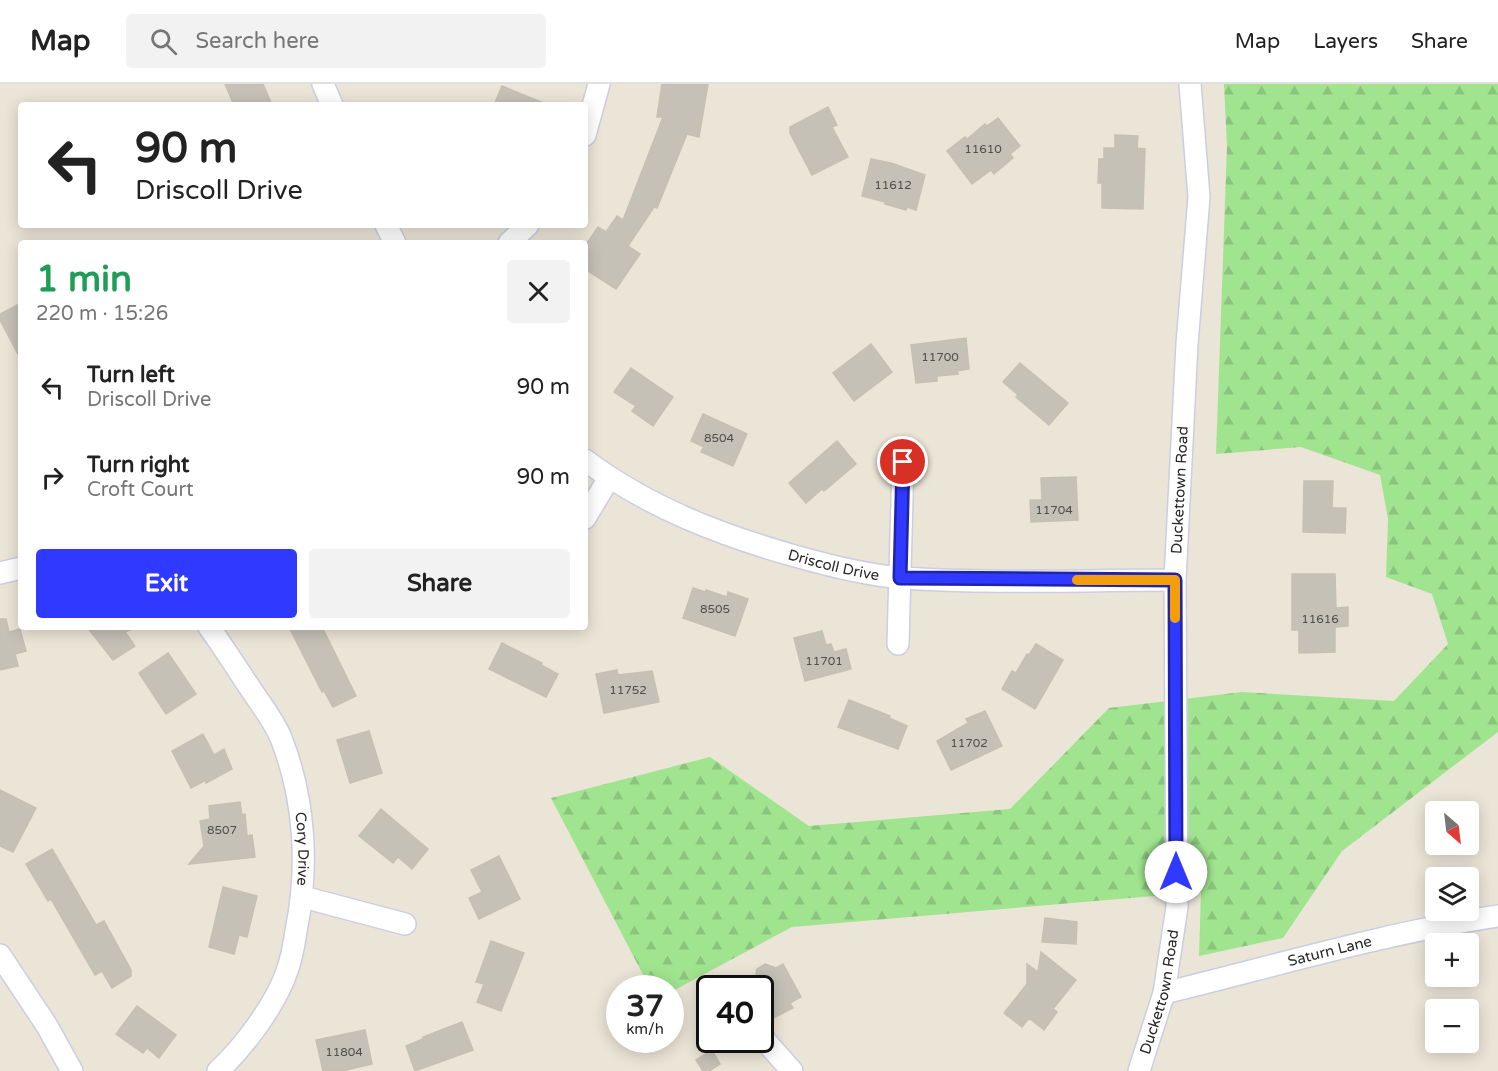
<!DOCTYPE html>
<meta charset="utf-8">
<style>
:root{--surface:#fff;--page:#f2f2f2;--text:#222;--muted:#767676;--line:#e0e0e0;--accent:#3039ff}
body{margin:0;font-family:"Varela Round",sans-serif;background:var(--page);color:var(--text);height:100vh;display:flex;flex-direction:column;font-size:22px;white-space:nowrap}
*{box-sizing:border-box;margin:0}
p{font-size:20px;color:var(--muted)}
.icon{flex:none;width:33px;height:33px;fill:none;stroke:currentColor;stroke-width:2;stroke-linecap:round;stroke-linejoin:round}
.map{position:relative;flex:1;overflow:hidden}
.sheet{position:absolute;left:18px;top:156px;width:570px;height:390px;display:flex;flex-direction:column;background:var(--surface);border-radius:6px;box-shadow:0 3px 15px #0003}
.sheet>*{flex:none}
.hud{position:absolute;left:18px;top:18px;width:570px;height:126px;border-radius:6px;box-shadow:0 3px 15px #0003;background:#fff;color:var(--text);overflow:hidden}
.needle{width:39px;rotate:152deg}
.fabs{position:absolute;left:1425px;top:717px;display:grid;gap:12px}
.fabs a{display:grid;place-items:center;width:54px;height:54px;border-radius:6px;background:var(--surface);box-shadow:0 3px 15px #0003;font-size:30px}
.speed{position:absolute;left:606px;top:891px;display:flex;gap:12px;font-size:30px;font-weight:700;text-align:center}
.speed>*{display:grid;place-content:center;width:78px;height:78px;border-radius:50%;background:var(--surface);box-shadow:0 3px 15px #0003;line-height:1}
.speed small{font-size:15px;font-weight:400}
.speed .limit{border:3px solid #111;border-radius:9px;background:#fff;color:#111}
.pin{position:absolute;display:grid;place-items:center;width:51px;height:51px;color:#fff;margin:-26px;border:3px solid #fff;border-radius:50%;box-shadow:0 2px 6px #0007}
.me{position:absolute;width:66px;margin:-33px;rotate:0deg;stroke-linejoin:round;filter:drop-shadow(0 0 4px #0008)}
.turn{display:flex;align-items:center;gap:21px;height:126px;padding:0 18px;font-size:27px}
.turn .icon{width:78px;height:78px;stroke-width:2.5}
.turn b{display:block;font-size:42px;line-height:51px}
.round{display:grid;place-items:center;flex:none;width:63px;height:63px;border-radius:6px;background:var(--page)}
.summary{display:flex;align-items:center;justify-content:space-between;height:102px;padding:0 18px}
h1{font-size:36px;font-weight:700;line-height:45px;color:#1e9e55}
.action{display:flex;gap:12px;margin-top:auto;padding:12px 18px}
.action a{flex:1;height:69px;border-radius:6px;background:var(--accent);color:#fff;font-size:24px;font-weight:700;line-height:69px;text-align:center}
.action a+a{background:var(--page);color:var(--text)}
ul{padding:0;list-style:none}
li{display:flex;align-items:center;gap:18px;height:90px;padding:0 18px}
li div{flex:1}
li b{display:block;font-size:22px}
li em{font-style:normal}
header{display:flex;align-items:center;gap:36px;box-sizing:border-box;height:84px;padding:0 30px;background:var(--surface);border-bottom:2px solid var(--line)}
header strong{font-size:28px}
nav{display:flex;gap:33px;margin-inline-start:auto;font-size:21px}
.search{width:420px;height:54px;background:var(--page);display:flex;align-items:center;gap:15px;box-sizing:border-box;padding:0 21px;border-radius:6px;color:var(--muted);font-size:22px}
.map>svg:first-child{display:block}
.forest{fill:url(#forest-firs)}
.building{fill:#c5c1b7;stroke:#c5c1b1;stroke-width:1.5}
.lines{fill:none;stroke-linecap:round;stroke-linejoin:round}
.minor-casing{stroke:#cccde1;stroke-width:24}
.minor{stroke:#fff;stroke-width:21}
.route-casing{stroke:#1f25a6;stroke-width:15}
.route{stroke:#3039ff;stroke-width:10}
.slow{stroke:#f59e0b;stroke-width:10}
.labels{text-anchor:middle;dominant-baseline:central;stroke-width:4.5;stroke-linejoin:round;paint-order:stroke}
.number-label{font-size:12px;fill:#4e4e4b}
.street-label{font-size:15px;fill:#272727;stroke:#fff}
</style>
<header>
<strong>Map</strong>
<div class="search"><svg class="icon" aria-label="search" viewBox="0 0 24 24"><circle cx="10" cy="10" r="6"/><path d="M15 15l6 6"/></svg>Search here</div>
<nav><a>Map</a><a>Layers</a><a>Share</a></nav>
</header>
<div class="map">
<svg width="1498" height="987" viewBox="0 0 1498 987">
<defs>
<pattern id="forest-firs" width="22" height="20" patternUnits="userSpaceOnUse" patternTransform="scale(1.5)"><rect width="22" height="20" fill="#a1e490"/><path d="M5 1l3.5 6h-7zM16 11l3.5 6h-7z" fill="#8bc47c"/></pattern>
</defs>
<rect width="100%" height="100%" fill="#ebe5d7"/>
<polygon class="forest" points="1224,0 1498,0 1498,648 1342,767 1283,854 1199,872 1201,808 792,843 671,908 670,904 650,904 551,714 710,673 809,742 1010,725 1109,624 1242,608 1394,617 1448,560 1432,510 1386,493 1388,435 1380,391 1301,363 1216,370 1227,62"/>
<g class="building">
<polygon points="225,0 263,0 272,21 234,21"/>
<polygon points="662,0 708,0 699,53 687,50 657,124 654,123 628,162 640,170 616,205 585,185 585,162 598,143 606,148 617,132 623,136 663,33 657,33"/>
<polygon points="502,2 546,20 546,21 494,21"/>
<polygon points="828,23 837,41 832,43 848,73 812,91 790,49 790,43"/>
<polygon points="998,34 1020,62 1010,70 1013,74 994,90 991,86 972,100 947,67 965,53 967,55 985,40 987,42"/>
<polygon points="1115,51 1138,52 1137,64 1145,65 1143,125 1102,124 1102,99 1098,99 1099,75 1104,75 1104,64 1115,64"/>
<polygon points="871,75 891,79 925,91 916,126 907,123 906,126 885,120 885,118 862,112"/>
<polygon points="21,219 21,276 0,236 0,230"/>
<polygon points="966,254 969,285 957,287 958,290 937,292 937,297 916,299 911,261"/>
<polygon points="871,260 892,288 854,317 833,289"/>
<polygon points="1020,279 1068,319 1049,341 1016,313 1018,311 1003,298"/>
<polygon points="631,284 673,313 653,342 632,327 636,322 614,308"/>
<polygon points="703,330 747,350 733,382 701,368 704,363 691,357"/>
<polygon points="837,357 856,380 824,407 822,405 806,419 789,399"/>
<polygon points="1076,393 1078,436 1031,438 1030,416 1042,416 1041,394"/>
<polygon points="1304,397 1333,397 1332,424 1346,424 1345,449 1303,448"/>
<polygon points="1292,490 1335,490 1336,524 1348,523 1348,542 1335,543 1335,568 1299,569 1299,546 1292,546"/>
<polygon points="693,504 705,508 706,506 727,513 728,508 748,515 735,552 683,534"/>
<polygon points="0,535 6,535 9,548 20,545 26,567 15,570 18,582 0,586"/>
<polygon points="87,543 136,543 125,548 135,562 113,576"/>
<polygon points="289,543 322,543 356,612 333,623 324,607 322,608"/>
<polygon points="822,547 826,561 831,560 834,568 846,565 851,585 805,597 794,554"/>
<polygon points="502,559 542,579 541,581 558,590 546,613 489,585"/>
<polygon points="1036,560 1063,576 1035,625 1002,605 1012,587 1016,589 1027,570 1029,571"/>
<polygon points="168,569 196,610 166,630 139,589"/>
<polygon points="617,586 618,591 652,587 659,618 604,629 596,590"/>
<polygon points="849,616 890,632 889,634 907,642 898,665 838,643"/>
<polygon points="985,627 1002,662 951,686 937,657 968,639 966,635"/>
<polygon points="369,647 382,689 350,699 337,656"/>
<polygon points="203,650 214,671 224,665 232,685 206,699 206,696 191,704 172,667"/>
<polygon points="0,706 36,724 13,768 0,762"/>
<polygon points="240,718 242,731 245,730 247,752 252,751 255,773 189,780 204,762 200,737 210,735 209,722"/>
<polygon points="381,725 428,765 412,785 398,773 393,779 359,752"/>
<polygon points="52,765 96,841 104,837 131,886 131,892 112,904 102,887 95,891 51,815 48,817 26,780"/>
<polygon points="499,772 520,815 479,835 469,814 482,808 471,786"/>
<polygon points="223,803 257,812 247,853 239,851 234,870 209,863"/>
<polygon points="1045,834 1077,838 1076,860 1042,858"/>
<polygon points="491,857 524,869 501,927 477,918 484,900 476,898"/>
<polygon points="1041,868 1076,896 1053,925 1057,928 1044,946 1029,934 1022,943 1004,929 1027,900 1027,880 1038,888"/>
<polygon points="765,880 776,884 783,880 801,913 790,919 793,924 764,939 760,939 760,904 753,904 757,885"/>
<polygon points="137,922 176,951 159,974 147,964 143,969 116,950"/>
<polygon points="462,938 473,966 415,987 406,962 423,955 423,953"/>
<polygon points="365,946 372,980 342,987 323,987 316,956"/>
<polygon points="712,966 720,980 709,987 703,987 696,976"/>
</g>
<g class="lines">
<defs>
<g id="minor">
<polyline points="323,0 332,21"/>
<polyline points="585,51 599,0"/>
<polyline points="386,141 395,159"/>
<polyline points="509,159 528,141"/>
<path id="s1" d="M 585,376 C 648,423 720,451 795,472 C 830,482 866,491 902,494 C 993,500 1085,496 1175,496"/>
<polyline points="585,434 609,394"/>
<polyline points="0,489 21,484"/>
<path id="s2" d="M 209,543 C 224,564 238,586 252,607 C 262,622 274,637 281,654 C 305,715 309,783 296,847 C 294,860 292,874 287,887 C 276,920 244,963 218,987"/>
<polyline points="898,560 903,378"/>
<polyline points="303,813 405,840"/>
<polyline points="0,871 47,942 72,987"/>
<path id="s3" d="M 1164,909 C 1275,882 1385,849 1498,832"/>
<polyline points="760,951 792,987"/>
<path id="s4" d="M 1139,987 L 1164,909 L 1177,823 L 1175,496 L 1187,260 L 1199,113 L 1190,0"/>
</g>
</defs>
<use href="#minor" class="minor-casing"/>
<use href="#minor" class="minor"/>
</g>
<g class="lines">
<defs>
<polyline id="route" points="903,378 900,494 1175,496 1176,788"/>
</defs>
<use href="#route" class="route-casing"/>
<use href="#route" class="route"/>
<polyline class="slow" points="1077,496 1175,496 1175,534"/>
</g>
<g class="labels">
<g class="number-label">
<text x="983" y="65">11610</text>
<text x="893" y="101">11612</text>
<text x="940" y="273">11700</text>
<text x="719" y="354">8504</text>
<text x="1054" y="426">11704</text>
<text x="715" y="525">8505</text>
<text x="1320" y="535">11616</text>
<text x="824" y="577">11701</text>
<text x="628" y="606">11752</text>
<text x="969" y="659">11702</text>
<text x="222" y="746">8507</text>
<text x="344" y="968">11804</text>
</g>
<g class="street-label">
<text stroke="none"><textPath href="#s4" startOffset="586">Duckettown Road</textPath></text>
<text stroke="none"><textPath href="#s1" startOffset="272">Driscoll Drive</textPath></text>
<text stroke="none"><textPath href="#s2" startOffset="246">Cory Drive</textPath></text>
<text stroke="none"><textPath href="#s3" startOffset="171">Saturn Lane</textPath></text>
<text stroke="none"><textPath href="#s4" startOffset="82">Duckettown Road</textPath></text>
</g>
</g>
</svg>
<div class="fabs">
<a><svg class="needle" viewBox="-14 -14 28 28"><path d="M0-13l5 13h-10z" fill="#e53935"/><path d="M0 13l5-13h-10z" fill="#767676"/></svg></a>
<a><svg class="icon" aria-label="layers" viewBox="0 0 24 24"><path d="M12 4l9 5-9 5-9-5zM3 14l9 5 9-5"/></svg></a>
<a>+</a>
<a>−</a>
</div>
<div class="speed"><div>37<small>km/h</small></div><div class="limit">40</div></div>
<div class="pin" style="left:903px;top:378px;background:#d93025"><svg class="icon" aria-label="arrive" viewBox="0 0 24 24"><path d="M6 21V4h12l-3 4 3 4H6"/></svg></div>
<svg class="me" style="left:1176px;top:788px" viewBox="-20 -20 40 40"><circle r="19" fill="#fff"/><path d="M0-13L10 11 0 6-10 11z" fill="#3039ff"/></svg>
<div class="hud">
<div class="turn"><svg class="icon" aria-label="left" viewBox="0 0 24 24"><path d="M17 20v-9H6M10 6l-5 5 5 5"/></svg><div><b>90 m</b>Driscoll Drive</div></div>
</div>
<section class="sheet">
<div class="summary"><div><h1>1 min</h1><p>220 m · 15:26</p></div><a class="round"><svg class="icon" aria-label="close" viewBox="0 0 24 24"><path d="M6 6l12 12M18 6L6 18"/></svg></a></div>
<ul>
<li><svg class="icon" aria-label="left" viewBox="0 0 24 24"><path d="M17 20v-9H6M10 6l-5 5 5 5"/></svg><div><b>Turn left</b><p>Driscoll Drive</p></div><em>90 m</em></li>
<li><svg class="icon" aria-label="right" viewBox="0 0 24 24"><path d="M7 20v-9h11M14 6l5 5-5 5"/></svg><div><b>Turn right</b><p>Croft Court</p></div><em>90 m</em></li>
</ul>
<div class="action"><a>Exit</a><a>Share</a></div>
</section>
</div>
